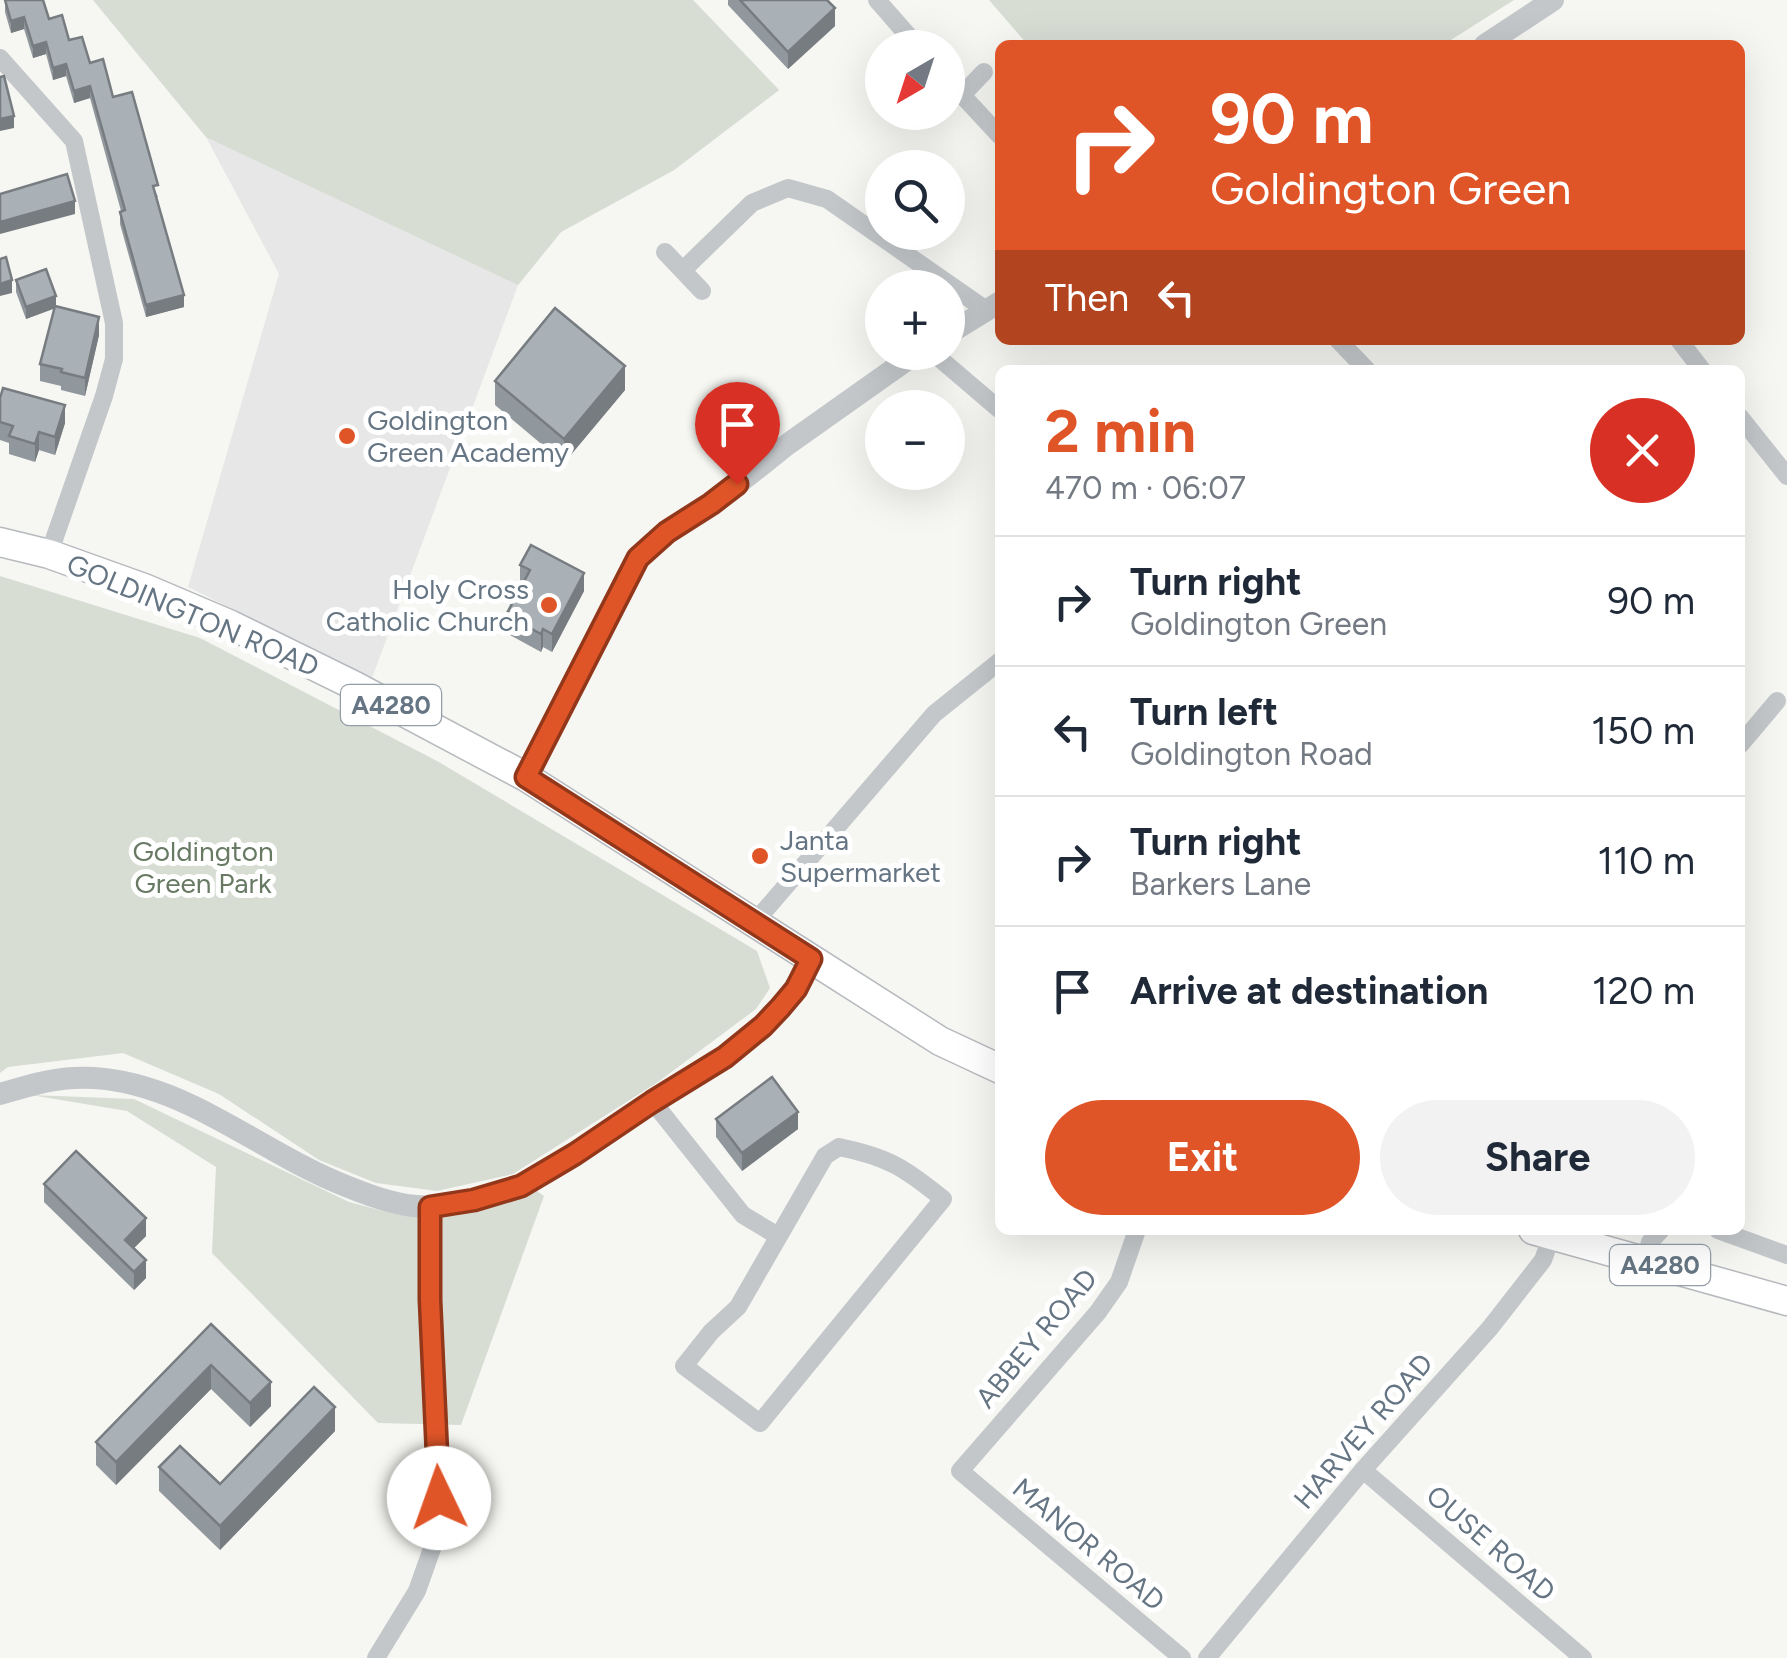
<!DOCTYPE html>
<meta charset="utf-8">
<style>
:root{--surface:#fff;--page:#f2f2f3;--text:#1f2937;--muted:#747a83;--line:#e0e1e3;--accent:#e05528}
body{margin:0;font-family:Figtree,sans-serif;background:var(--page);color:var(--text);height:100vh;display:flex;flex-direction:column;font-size:38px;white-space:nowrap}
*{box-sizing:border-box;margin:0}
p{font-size:32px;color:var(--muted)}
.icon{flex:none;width:55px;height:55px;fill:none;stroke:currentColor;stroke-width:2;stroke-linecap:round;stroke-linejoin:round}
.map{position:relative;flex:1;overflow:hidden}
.panel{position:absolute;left:995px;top:365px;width:750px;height:870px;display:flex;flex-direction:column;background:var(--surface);border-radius:15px;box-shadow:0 10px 40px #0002}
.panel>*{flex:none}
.guide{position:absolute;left:995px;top:40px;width:750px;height:305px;border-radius:15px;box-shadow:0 10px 40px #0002;background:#e05528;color:#fff;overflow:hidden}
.needle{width:65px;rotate:219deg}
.buttons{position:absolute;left:865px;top:30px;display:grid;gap:20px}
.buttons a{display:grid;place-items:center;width:100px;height:100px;border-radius:50%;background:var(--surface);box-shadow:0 10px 40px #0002;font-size:50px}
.pin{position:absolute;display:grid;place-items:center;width:85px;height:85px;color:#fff;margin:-102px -42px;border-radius:50% 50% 50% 0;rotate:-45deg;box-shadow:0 0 10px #0007}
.pin .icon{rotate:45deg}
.me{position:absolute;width:110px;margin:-55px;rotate:357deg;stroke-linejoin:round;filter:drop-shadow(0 0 8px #0008)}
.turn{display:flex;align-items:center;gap:35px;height:210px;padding:0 50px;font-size:45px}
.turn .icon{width:130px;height:130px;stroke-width:2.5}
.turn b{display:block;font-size:70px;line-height:85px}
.then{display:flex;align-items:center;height:95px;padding:0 50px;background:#0003;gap:20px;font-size:38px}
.round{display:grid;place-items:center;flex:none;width:105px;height:105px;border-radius:52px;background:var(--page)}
.head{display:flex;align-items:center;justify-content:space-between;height:170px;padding:0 50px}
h1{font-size:60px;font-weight:700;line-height:75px;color:var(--accent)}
.button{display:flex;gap:20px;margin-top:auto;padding:20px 50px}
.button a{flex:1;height:115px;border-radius:60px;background:var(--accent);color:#fff;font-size:40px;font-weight:700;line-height:115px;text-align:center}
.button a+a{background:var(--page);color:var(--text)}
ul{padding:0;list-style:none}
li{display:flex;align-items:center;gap:30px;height:130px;padding:0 50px;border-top:2px solid var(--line)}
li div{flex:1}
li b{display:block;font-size:38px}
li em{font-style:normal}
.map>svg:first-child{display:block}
.built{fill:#e6e7e6}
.green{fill:#d7ddd3}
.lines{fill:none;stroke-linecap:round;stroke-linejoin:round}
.primary-casing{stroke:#b6babe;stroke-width:31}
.minor{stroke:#c3c7ca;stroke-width:18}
.tertiary{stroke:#c3c7ca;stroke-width:22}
.primary{stroke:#fff;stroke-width:28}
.wall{fill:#91989d}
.shaded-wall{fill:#767c80}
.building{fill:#a9b1b7;stroke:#767c80;stroke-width:2.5}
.route-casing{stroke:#92371a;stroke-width:25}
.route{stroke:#e05528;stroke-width:18}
.poi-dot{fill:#e05528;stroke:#fff;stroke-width:4}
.labels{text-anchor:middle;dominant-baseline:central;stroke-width:10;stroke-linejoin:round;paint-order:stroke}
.shield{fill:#fff;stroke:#939ea8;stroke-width:2.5}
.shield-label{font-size:25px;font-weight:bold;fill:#657583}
.poi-label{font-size:28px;fill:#657583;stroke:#fff;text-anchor:start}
.street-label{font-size:28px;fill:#657583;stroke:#fff}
.park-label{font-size:28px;fill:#687a64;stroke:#fff}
</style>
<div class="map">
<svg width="1787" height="1658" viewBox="0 0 1787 1658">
<rect width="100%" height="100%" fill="#f6f6f2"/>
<polygon class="built" points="93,0 693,0 779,90 674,170 561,232 518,285 372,678 188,587 279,274 206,137"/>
<g class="green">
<polygon points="93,0 693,0 779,90 674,170 561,232 518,285 206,137"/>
<polygon points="989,0 1514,0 1443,45 1028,45"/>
<polygon points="0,576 200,638 437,761 757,951 770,988 756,1009 658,1082 513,1174 437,1191 376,1183 319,1160 219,1094 123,1053 8,1067 0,1073"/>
<polygon points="31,1095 134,1099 349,1202 394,1214 454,1216 494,1206 534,1189 544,1196 461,1425 378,1423 212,1253 216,1167 127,1111"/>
</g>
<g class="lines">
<defs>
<g id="primary">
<polyline points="0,542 49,554 144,588 231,625 355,686 526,777 940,1041 1000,1069"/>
<polyline points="1533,1230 1787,1301"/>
</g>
</defs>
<use href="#primary" class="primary-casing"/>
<g class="minor">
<polyline points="877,0 919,48"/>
<polyline points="0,58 74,141 114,323 114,359 104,396 49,554"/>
<polyline points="948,80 1000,136"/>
<polyline points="961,96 984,72"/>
<polyline points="665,252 702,291"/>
<polyline points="683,270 752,203 788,188 827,199 986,310"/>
<polyline points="1338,340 1367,370"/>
<polyline points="1679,340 1702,370"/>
<polyline points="932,352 1000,410"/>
<polyline points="1740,417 1787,476"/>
<polyline points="1740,745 1777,701"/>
<polyline points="754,923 934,714 1000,661"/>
<polyline points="653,1102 743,1215 778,1236"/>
<path d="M 839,1147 C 888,1157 905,1168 943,1199 L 760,1423 L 684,1366 L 711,1332 L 738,1307 L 825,1156 Z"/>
<polyline points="1137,1230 1119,1282 1098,1312 960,1471 1182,1658"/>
<polyline points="1718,1230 1787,1255"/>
<polyline points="1645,1261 1650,1242 1661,1230"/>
<polyline points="1363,1470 1583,1658"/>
<polyline points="376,1658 417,1591 434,1543 439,1498 429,1300 430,1207"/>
<polyline points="1207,1658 1363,1470 1490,1328 1543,1260 1552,1235"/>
</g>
<g class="tertiary">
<polyline points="1485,45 1553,0"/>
<polyline points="948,334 1000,302"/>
<polyline points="526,777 638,559 667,532 711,505 788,444 918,352"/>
<path d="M 0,1094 C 24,1087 49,1079 74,1078 C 173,1072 258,1152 346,1186 C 373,1197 405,1209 434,1206 C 463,1204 496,1197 522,1185 C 565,1165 605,1134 644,1108 C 714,1060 771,1040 811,959"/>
</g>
<use href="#primary" class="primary"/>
</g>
<g class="wall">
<polygon points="5,0 49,19 90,63 113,97 158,197 156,197 184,307 146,317 120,224 120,212 121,211 90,98 74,103 66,76 53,80 46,54 33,58 24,29 11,33 5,12"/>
<polygon points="728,0 827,0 835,26 788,69 728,5"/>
<polygon points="16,280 99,335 85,396 61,390 61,386 40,381 40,364 54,308 26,319 16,292"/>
<polygon points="495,381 625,390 564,463 495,405"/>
<polygon points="0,398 65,423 55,455 39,450 35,462 9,454 9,443 0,440"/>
<polygon points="520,565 584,591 552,652 543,647 541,652 506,633 506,615 522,584 520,583"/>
<polygon points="716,1119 798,1129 742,1171 716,1137"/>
<polygon points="44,1184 146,1236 134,1248 146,1278 134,1290 44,1202"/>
<polygon points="211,1324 271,1406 250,1427 211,1389 116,1485 96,1465 96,1442"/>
<polygon points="335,1431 220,1550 159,1491 159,1467 220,1484"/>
</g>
<g class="shaded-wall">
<polygon points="835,8 835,26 788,69 788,52"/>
<polygon points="24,17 24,29 11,33 11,21"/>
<polygon points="46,42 46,54 33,58 33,46"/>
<polygon points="66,64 66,76 53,80 53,68"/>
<polygon points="90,86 90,98 74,103 74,91"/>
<polygon points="14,116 14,128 0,131 0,119"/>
<polygon points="75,201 75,214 0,234 0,222"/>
<polygon points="12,280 12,293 0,296 0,284"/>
<polygon points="184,295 184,307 146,317 146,305"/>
<polygon points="56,296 56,308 26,319 26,307"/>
<polygon points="99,317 99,335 85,396 85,378"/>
<polygon points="625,366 625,390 564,463 564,439"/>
<polygon points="65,405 65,423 55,455 55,437"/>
<polygon points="39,432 39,450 35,462 35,444"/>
<polygon points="584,573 584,591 552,652 552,634"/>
<polygon points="543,629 543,647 541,652 541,634"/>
<polygon points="798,1112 798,1129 742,1171 742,1153"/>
<polygon points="146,1218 146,1236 125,1257 125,1240"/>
<polygon points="146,1260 146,1278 134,1290 134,1272"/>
<polygon points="211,1365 211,1389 116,1485 116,1462"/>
<polygon points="271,1382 271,1406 250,1427 250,1403"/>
<polygon points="335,1407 335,1431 220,1550 220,1526"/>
</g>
<g class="building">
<polygon points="5,0 43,0 49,19 62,15 69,40 82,37 90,63 103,59 113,97 132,92 158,185 153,186 184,295 146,305 120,212 125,210 90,86 74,91 66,64 53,68 46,42 33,46 24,17 11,21"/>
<polygon points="740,0 827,0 835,8 788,52"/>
<polygon points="4,76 14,116 0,119 0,77"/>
<polygon points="67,174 75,201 0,222 0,194"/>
<polygon points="6,257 12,280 0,284 0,259"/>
<polygon points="46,269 56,296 26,307 16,280"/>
<polygon points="55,306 99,317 85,378 61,372 62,369 40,364"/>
<polygon points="555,308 625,366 564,439 495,381"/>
<polygon points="3,388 65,405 55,437 39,432 35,444 9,436 13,426 0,422 0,398"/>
<polygon points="531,545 584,573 552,634 543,629 541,634 506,615 530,570 520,565"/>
<polygon points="772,1077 798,1112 742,1153 716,1119"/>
<polygon points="76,1151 146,1218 125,1240 146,1260 134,1272 44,1184"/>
<polygon points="211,1324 271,1382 250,1403 211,1365 116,1462 96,1442"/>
<polygon points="314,1387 335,1407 220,1526 159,1467 180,1446 220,1484"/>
</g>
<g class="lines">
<defs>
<polyline id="route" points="439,1498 430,1300 430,1207 474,1200 521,1186 575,1154 652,1102 725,1057 763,1026 780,1008 796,989 811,959 526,777 638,558 667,532 711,504 737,484"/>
</defs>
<use href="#route" class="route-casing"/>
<use href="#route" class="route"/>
</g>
<g class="poi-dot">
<circle cx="347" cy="436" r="10"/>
<circle cx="549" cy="605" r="10"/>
<circle cx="760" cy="856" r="10"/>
</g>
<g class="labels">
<g class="shield">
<rect x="341" y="685" width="100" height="40" rx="8"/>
<rect x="1610" y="1245" width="100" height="40" rx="8"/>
</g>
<g class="shield-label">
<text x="391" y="705">A4280</text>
<text x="1660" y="1265">A4280</text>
</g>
<g class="poi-label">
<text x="367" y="420">Goldington<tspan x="367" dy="32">Green Academy</tspan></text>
<text x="529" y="589" text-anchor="end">Holy Cross<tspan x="529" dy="32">Catholic Church</tspan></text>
<text x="780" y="840">Janta<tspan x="780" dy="32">Supermarket</tspan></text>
</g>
<g class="street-label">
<text transform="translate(193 615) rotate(23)">GOLDINGTON ROAD</text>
<text transform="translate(1036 1338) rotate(-50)">ABBEY ROAD</text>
<text transform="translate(1363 1431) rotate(-49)">HARVEY ROAD</text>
<text transform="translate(1491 1543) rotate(41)">OUSE ROAD</text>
<text transform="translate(1089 1544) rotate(40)">MANOR ROAD</text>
</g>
<g class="park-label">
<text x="203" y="851">Goldington<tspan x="203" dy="32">Green Park</tspan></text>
</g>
</g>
</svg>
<div class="buttons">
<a><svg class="needle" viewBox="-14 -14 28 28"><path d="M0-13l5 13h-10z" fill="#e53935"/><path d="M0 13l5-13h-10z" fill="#747a83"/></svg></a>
<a><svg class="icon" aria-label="search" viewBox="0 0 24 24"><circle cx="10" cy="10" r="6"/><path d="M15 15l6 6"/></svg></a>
<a>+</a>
<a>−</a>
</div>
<div class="pin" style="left:737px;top:484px;background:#d93025"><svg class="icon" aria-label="arrive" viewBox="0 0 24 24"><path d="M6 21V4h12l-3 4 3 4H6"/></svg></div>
<svg class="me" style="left:439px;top:1498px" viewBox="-20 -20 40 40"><circle r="19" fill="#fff"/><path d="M0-13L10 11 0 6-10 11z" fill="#e05528"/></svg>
<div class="guide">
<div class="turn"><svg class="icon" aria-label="right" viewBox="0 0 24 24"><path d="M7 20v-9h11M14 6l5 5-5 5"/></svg><div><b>90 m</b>Goldington Green</div></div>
<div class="then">Then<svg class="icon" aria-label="left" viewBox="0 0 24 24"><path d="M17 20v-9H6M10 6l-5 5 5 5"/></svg></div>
</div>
<section class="panel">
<div class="head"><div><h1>2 min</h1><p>470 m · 06:07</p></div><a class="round" style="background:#d93025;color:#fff"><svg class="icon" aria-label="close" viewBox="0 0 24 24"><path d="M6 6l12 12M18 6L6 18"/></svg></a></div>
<ul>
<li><svg class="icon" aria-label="right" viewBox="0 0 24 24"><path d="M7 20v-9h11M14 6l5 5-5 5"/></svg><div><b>Turn right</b><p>Goldington Green</p></div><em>90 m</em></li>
<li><svg class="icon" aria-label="left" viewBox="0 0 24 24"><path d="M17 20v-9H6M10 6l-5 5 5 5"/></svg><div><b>Turn left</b><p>Goldington Road</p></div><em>150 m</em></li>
<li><svg class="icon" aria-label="right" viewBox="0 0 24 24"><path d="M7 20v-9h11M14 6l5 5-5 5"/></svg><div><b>Turn right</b><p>Barkers Lane</p></div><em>110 m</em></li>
<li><svg class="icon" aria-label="arrive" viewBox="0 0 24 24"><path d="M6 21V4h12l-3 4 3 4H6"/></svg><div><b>Arrive at destination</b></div><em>120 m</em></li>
</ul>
<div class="button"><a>Exit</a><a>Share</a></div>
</section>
</div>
